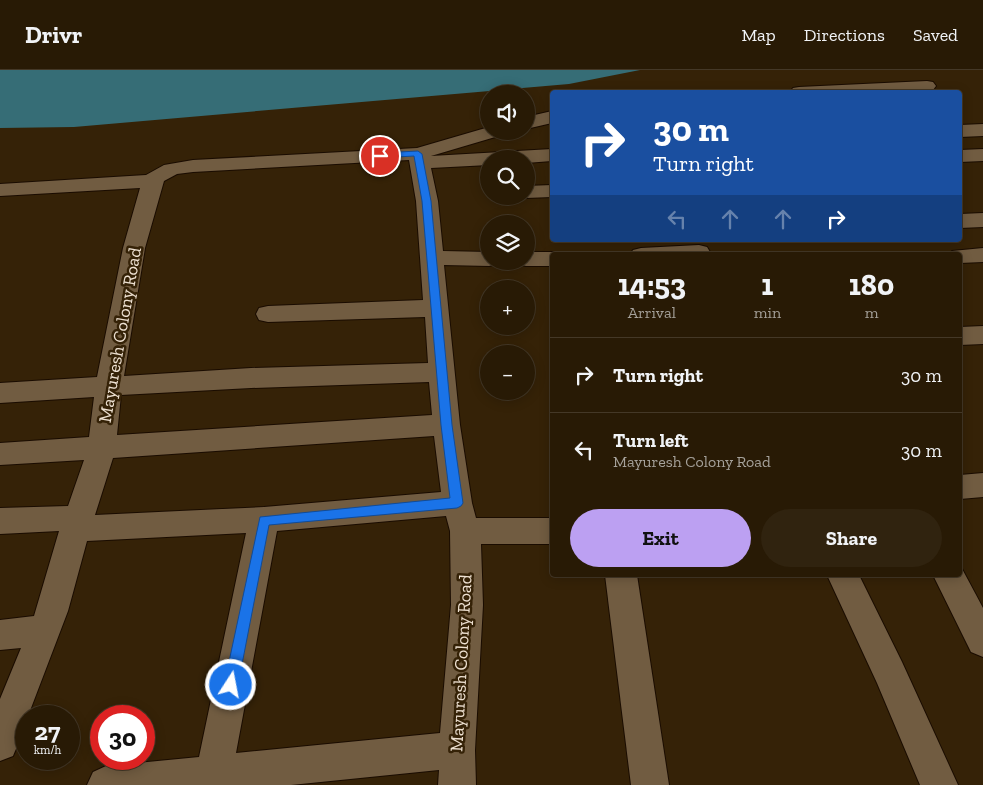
<!DOCTYPE html>
<meta charset="utf-8">
<style>
:root{--surface:#281a05;--page:#30230f;--text:#f1f3f6;--muted:#a5a19a;--line:#443827;--accent:#bca0f2}
body{margin:0;font-family:"Zilla Slab",serif;background:var(--page);color:var(--text);height:100vh;display:flex;flex-direction:column;font-size:19px;white-space:nowrap}
*{box-sizing:border-box;margin:0}
p{font-size:16px;color:var(--muted)}
.icon{flex:none;width:28px;height:28px;fill:none;stroke:currentColor;stroke-width:2;stroke-linecap:round;stroke-linejoin:round}
.map{position:relative;flex:1;overflow:hidden}
.side{position:absolute;left:550px;top:182px;width:412px;height:325px;display:flex;flex-direction:column;background:var(--surface);border-radius:5px;box-shadow:0 2px 12px #0003,0 0 0 1px var(--line)}
.side>*{flex:none}
.top-card{position:absolute;left:550px;top:20px;width:412px;height:152px;border-radius:5px;box-shadow:0 2px 12px #0003,0 0 0 1px var(--line);background:#1a4fa0;color:#fff;overflow:hidden}
.tools{position:absolute;left:480px;top:15px;display:grid;gap:10px}
.tools a{display:grid;place-items:center;width:55px;height:55px;border-radius:50%;background:var(--surface);box-shadow:0 2px 12px #0003,0 0 0 1px var(--line);font-size:25px}
.speed{position:absolute;left:15px;top:635px;display:flex;gap:10px;font-size:25px;font-weight:700;text-align:center}
.speed>*{display:grid;place-content:center;width:65px;height:65px;border-radius:50%;background:var(--surface);box-shadow:0 2px 12px #0003,0 0 0 1px var(--line);line-height:1}
.speed small{font-size:12px;font-weight:400}
.speed .limit{border:8px solid #d22;background:#fff;color:#111}
.pin{position:absolute;display:grid;place-items:center;width:42px;height:42px;color:#fff;margin:-21px;border:2px solid #fff;border-radius:50%;box-shadow:0 1px 5px #0007}
.me{position:absolute;width:55px;margin:-28px;rotate:11deg;stroke-linejoin:round;filter:drop-shadow(0 0 4px #0008)}
.turn{display:flex;align-items:center;gap:18px;height:105px;padding:0 20px;font-size:22px}
.turn .icon{width:65px;height:65px;stroke-width:2.5}
.turn b{display:block;font-size:35px;line-height:42px}
.lanes{display:flex;align-items:center;height:48px;padding:0 20px;background:#0003;justify-content:center;gap:25px;direction:ltr}
.lanes .off{opacity:.35}
.eta{display:flex;justify-content:space-evenly;align-items:center;height:85px;text-align:center}
.eta b{font-size:30px;font-weight:700;line-height:35px}
.primary-button{display:flex;gap:10px;margin-top:auto;padding:10px 20px}
.primary-button a{flex:1;height:58px;border-radius:30px;background:var(--accent);color:#111;font-size:20px;font-weight:700;line-height:58px;text-align:center}
.primary-button a+a{background:var(--page);color:var(--text)}
ul{padding:0;list-style:none}
li{display:flex;align-items:center;gap:15px;height:75px;padding:0 20px;border-top:1px solid var(--line)}
li div{flex:1}
li b{display:block;font-size:19px}
li em{font-style:normal}
header{display:flex;align-items:center;gap:30px;box-sizing:border-box;height:70px;padding:0 25px;background:var(--surface);border-bottom:1px solid var(--line)}
header strong{font-size:24px}
nav{display:flex;gap:28px;margin-inline-start:auto;font-size:18px}
.map>svg:first-child{display:block}
.water{fill:#366d76}
.lines{fill:none;stroke-linecap:round;stroke-linejoin:round}
.street-casing{stroke:#1a0c00;stroke-width:2}
.street{fill:#715c41;fill-rule:evenodd}
.route{fill:#1a73e8;stroke:#114b97}
.labels{text-anchor:middle;dominant-baseline:central;stroke-width:5;stroke-linejoin:round;paint-order:stroke}
.street-label{font-size:18px;fill:#eee1d2;stroke:#352207}
</style>
<header>
<strong>Drivr</strong>
<nav><a>Map</a><a>Directions</a><a>Saved</a></nav>
</header>
<div class="map">
<svg width="983" height="715" viewBox="0 0 983 715">
<rect width="100%" height="100%" fill="#352207"/>
<polygon class="water" points="0,0 640,0 569,14 74,57 0,58"/>
<g class="lines">
<defs>
<g id="street">
<polygon points="927,11 933,12 936,16 933,20 904,22 790,22 793,18 799,17"/>
<polygon points="552,41 552,53 526,59 526,47"/>
<polygon points="983,54 983,66 960,67 960,55"/>
<path d="M 489,57 L 489,61 L 504,61 L 502,65 L 431,86 L 552,79 L 552,91 L 526,93 L 526,89 L 489,89 L 489,95 L 431,98 L 438,131 L 443,181 L 489,182 L 489,191 L 499,191 L 497,194 L 489,196 L 444,195 L 460,355 L 472,433 L 476,448 L 552,448 L 552,474 L 481,474 L 483,535 L 475,680 L 476,715 L 438,715 L 439,700 L 291,715 L 87,715 L 93,702 L 106,696 L 199,687 L 246,463 L 87,471 L 68,541 L 28,646 L 26,646 C 26,659 18,674 13,686 L 0,691 L 0,629 L 21,578 L 0,580 L 0,550 L 34,546 L 59,461 L 0,464 L 0,438 L 68,436 L 84,390 L 0,395 L 0,373 L 89,367 L 94,327 L 0,333 L 0,313 L 97,307 L 123,178 L 140,118 L 0,126 L 0,114 L 146,105 L 164,95 L 193,90 L 417,78 ZM 409,90 L 416,131 L 423,230 L 268,236 L 259,238 L 256,244 L 259,250 L 268,252 L 425,247 L 428,293 L 251,298 L 124,306 L 145,178 L 164,111 L 177,104 L 193,102 ZM 429,312 L 432,345 L 117,365 L 121,325 L 251,318 ZM 434,366 L 441,422 L 264,437 L 95,445 L 113,388 ZM 446,446 L 450,461 L 451,535 L 440,663 L 236,683 L 277,461 Z"/>
<polygon points="983,79 983,91 960,92 960,80"/>
<polygon points="552,115 552,127 526,128 518,126 526,126 526,116"/>
<polygon points="983,143 983,157 960,158 960,144"/>
<polygon points="699,175 707,177 710,182 708,185 630,185 633,180 641,178"/>
<polygon points="983,178 983,192 960,193 960,185 949,185 952,181"/>
<polygon points="526,182 552,182 561,185 552,185 552,196 526,196 518,194 516,191 526,191"/>
<polygon points="983,256 983,274 960,275 960,257"/>
<polygon points="983,403 983,427 960,429 960,405"/>
<polygon points="960,495 983,538 983,587 971,582 933,505 960,505"/>
<polygon points="605,505 637,505 669,715 631,715"/>
<polygon points="827,505 859,505 902,592 958,715 920,715 877,613"/>
</g>
</defs>
<use href="#street" class="street-casing"/>
<use href="#street" class="street"/>
</g>
<polygon class="route" points="418,81 422,84 431,131 452,355 463,433 461,436 457,438 269,455 238,615 236,620 231,622 226,620 224,615 260,447 450,428 441,355 422,131 414,86 380,88 376,86 380,83"/>
<g class="labels">
<g class="street-label">
<text transform="translate(120 265) rotate(-80)">Mayuresh Colony Road</text>
<text transform="translate(461 593) rotate(-87)">Mayuresh Colony Road</text>
</g>
</g>
</svg>
<div class="tools">
<a><svg class="icon" aria-label="sound" viewBox="0 0 24 24"><path d="M4 9h4l5-4v14l-5-4H4zM17 9q2 3 0 6"/></svg></a>
<a><svg class="icon" aria-label="search" viewBox="0 0 24 24"><circle cx="10" cy="10" r="6"/><path d="M15 15l6 6"/></svg></a>
<a><svg class="icon" aria-label="layers" viewBox="0 0 24 24"><path d="M12 4l9 5-9 5-9-5zM3 14l9 5 9-5"/></svg></a>
<a>+</a>
<a>−</a>
</div>
<div class="speed"><div>27<small>km/h</small></div><div class="limit">30</div></div>
<div class="pin" style="left:380px;top:86px;background:#d93025"><svg class="icon" aria-label="arrive" viewBox="0 0 24 24"><path d="M6 21V4h12l-3 4 3 4H6"/></svg></div>
<svg class="me" style="left:231px;top:615px" viewBox="-20 -20 40 40"><circle r="17" fill="#1a73e8" stroke="#fff" stroke-width="3"/><path d="M0-11L8 9 0 5-8 9z" fill="#fff"/></svg>
<div class="top-card">
<div class="turn"><svg class="icon" aria-label="right" viewBox="0 0 24 24"><path d="M7 20v-9h11M14 6l5 5-5 5"/></svg><div><b>30 m</b>Turn right</div></div>
<div class="lanes"><svg class="icon off" aria-label="left" viewBox="0 0 24 24"><path d="M17 20v-9H6M10 6l-5 5 5 5"/></svg><svg class="icon off" aria-label="ahead" viewBox="0 0 24 24"><path d="M12 20V5M6 11l6-6 6 6"/></svg><svg class="icon off" aria-label="ahead" viewBox="0 0 24 24"><path d="M12 20V5M6 11l6-6 6 6"/></svg><svg class="icon" aria-label="right" viewBox="0 0 24 24"><path d="M7 20v-9h11M14 6l5 5-5 5"/></svg></div>
</div>
<section class="side">
<div class="eta">
<div><b>14:53</b><p>Arrival</p></div>
<div><b>1</b><p>min</p></div>
<div><b>180</b><p>m</p></div>
</div>
<ul>
<li><svg class="icon" aria-label="right" viewBox="0 0 24 24"><path d="M7 20v-9h11M14 6l5 5-5 5"/></svg><div><b>Turn right</b></div><em>30 m</em></li>
<li><svg class="icon" aria-label="left" viewBox="0 0 24 24"><path d="M17 20v-9H6M10 6l-5 5 5 5"/></svg><div><b>Turn left</b><p>Mayuresh Colony Road</p></div><em>30 m</em></li>
</ul>
<div class="primary-button"><a>Exit</a><a>Share</a></div>
</section>
</div>
